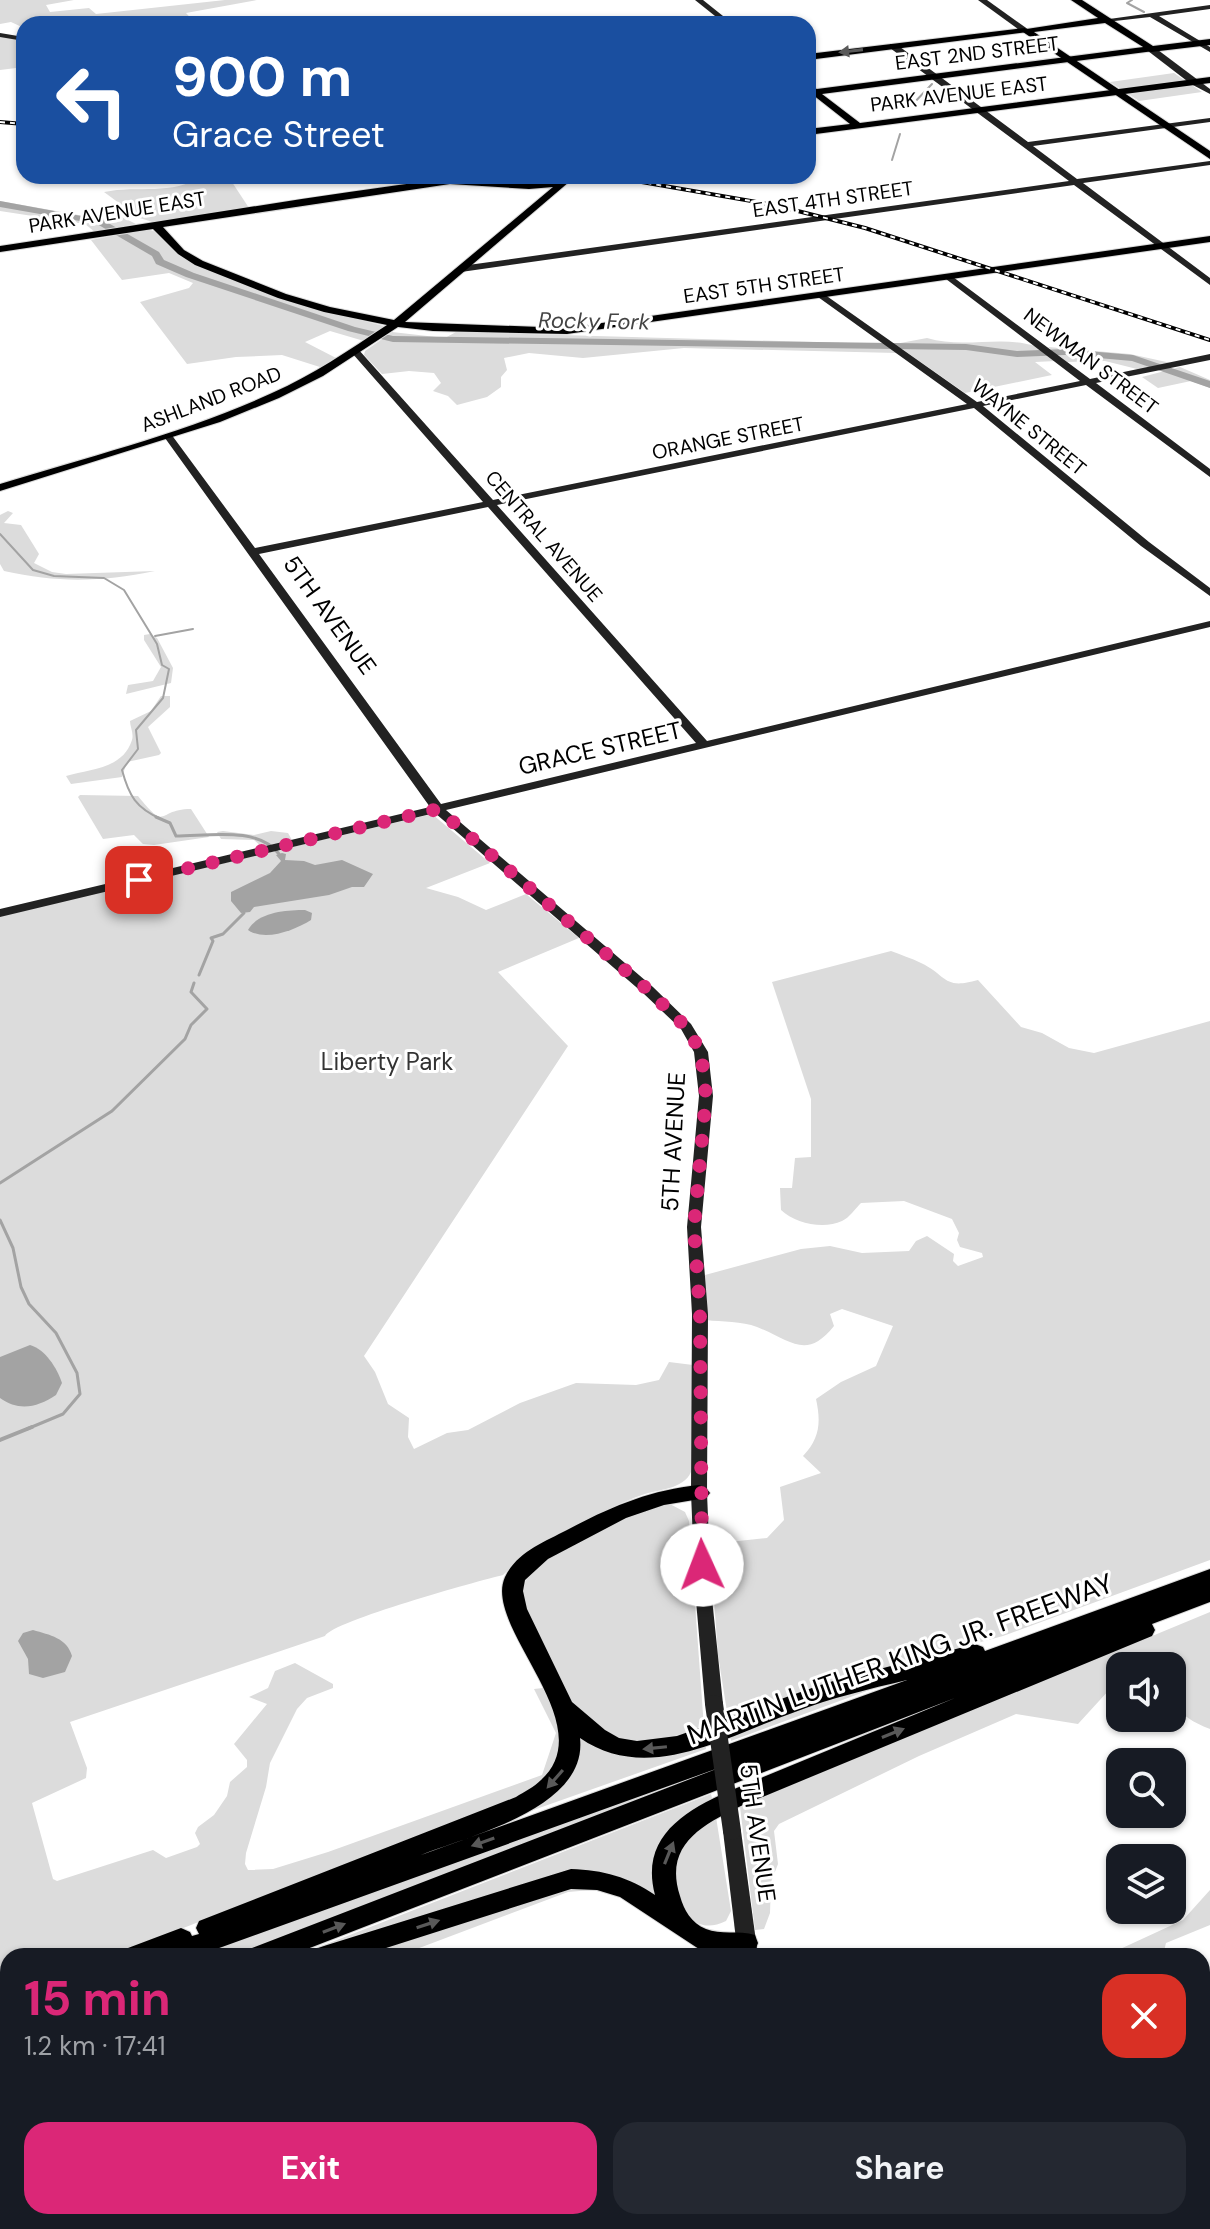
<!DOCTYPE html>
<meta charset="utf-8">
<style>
:root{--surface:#171b24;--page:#242831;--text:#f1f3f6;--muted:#9ea1a6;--accent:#db2777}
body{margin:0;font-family:"DM Sans",sans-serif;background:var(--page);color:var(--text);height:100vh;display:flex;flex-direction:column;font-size:30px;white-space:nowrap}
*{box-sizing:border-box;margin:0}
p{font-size:26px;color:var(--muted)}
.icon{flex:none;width:44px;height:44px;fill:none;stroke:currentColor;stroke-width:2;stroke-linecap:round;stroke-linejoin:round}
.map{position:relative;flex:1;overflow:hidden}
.details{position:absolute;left:0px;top:1948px;width:1210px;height:282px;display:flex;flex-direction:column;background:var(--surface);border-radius:24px 24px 0 0;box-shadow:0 2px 6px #0004}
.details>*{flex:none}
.guide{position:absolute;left:16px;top:16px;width:800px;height:168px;border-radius:24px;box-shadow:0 2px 6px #0004;background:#1a4fa0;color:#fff;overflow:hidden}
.controls{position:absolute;left:1106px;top:1652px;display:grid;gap:16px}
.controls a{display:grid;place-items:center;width:80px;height:80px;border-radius:16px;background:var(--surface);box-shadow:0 2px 6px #0004;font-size:40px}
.pin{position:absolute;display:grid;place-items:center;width:68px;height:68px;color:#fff;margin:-34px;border-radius:16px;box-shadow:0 4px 12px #0006}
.me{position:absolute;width:88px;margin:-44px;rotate:358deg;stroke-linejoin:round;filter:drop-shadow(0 0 6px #0008)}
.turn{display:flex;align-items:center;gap:28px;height:168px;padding:0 24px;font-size:36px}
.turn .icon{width:104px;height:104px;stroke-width:2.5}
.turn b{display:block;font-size:56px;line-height:68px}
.round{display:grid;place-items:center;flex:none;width:84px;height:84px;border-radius:24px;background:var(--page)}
.head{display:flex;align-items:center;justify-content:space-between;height:136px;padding:0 24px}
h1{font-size:48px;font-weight:700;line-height:60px;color:var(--accent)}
.cta{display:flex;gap:16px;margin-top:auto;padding:16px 24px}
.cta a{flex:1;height:92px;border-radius:24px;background:var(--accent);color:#fff;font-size:32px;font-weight:700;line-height:92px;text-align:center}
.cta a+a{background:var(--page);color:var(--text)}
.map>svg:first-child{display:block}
.green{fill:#dcdcdc}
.water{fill:#a3a3a3}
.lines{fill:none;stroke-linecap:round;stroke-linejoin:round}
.stream-far2{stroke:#a3a3a3;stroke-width:2}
.stream-far1{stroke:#a3a3a3;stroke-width:3}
.stream{stroke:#a3a3a3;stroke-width:4}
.river{fill:#a3a3a3;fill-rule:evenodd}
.primary-casing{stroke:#dbdbdb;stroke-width:2}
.highway-casing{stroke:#dbdbdb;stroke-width:2}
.secondary{fill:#222;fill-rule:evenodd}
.primary{fill:#000;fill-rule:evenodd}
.highway{fill:#000;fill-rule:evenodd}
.rail-casing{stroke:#000;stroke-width:4}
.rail{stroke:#fff;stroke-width:2;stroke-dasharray:5;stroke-linecap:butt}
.secondary-bridge{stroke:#222;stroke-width:18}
.oneway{fill:#595959}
.route{stroke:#db2777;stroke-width:14;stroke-dasharray:0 25.2}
.labels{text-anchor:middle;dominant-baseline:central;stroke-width:6;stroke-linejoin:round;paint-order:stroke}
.far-street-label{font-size:20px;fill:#000;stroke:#fff}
.far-water-label{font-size:22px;font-style:italic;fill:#444;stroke:#fff}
.street-label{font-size:24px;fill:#000;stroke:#fff}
.park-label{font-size:24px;fill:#333;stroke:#fff}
.near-street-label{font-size:28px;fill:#000;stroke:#fff}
</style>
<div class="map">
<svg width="1210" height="2229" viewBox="0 0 1210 2229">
<rect width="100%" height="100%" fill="#fff"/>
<g class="green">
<polygon points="0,0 74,0 46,5 50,12 89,8 96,14 225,0 257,0 186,13 196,24 24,24 24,28 11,22 0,24"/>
<polygon points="0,35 24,40 24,67 0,70"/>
<polygon points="1174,73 1202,92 1139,101 1110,82"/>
<path d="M 203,176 L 228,176 L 249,208 L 153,222 L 109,209 L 123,206 L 104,192 C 139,185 171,196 203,176 Z"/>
<polygon points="0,201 84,216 122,217 136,224 95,232 85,224 0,211"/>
<polygon points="147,229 156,232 180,256 212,272 300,305 384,326 364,341 330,331 305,342 338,359 323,368 282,355 236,357 187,364 140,302 189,288 193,283 169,273 122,280 91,240"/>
<polygon points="392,332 445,338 456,332 884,344 897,353 684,348 583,358 529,353 504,358 507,370 501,377 501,387 487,397 457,405 448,396 433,391 441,383 434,373 409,371 382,374 364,355 365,351"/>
<path d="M 927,338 C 963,349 1001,335 1035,346 C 1042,349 1050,357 1056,361 L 1035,362 L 1052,375 L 965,393 L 895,344 Z"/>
<polygon points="1048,347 1130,354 1171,363 1141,370 1105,361 1067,362"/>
<polygon points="1180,367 1210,380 1210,388 1191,381 1158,388 1142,377"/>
<path d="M 8,511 L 13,513 L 4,523 L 21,525 L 39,554 L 34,563 L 52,572 L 66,574 L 155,571 C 101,582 58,583 4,571 L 0,564 L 0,515 Z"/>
<polygon points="150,634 157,638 173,668 171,683 126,694 128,685 153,681 161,667 144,640 144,635"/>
<path d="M 161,696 L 170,696 L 170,707 L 148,727 L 161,753 L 159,755 L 127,762 L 122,777 L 71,784 L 66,776 C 90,769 123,769 132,740 C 134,733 130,727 130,721 L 151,711 Z"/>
<path d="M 80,795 L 138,796 C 168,833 156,809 191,809 L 209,837 L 154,845 L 143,844 L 134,835 L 103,839 L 78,797 Z"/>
<path d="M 432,814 L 490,863 L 426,888 L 458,897 L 486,910 L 526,894 L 579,938 L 498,972 L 568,1046 L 364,1356 L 375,1372 L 388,1404 L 409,1418 L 408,1437 L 414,1449 L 447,1433 L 468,1430 L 520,1403 L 576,1383 L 636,1385 L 659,1380 L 669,1362 L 693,1365 L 691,1472 C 683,1490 658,1489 642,1495 C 597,1511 556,1540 515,1564 L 503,1575 C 478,1581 333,1621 325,1636 L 70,1722 L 87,1768 L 86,1778 L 32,1803 L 53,1879 L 57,1881 L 153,1850 L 166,1858 L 197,1847 L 200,1844 L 195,1833 L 198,1827 L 214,1815 L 227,1796 L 230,1782 L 247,1767 L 247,1760 L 234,1744 L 267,1704 L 249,1697 L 268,1688 L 275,1671 L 295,1663 L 333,1684 L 333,1688 L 307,1698 L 297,1709 L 270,1763 L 266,1787 L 246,1853 L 245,1864 L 248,1870 L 273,1869 L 328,1852 L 542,1775 L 556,1733 L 534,1689 L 543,1688 C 567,1738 571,1762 522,1795 L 112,1956 L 8,1956 L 8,1997 L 0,2000 L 0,916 Z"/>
<polygon points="223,831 254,835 271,831 288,833 292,840 263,848 254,840 221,839 217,832"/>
<path d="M 891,951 C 901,955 911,958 921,963 C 948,976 943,990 978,980 L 1021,1027 L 1042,1033 L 1069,1048 L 1094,1053 L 1210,1021 L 1210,1560 L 1003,1636 L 810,1688 L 728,1718 L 718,1655 L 710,1544 L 767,1538 L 784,1520 L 780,1487 L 821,1473 L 803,1456 C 820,1438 821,1422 816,1399 L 841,1382 L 876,1366 L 893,1326 L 842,1309 L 830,1314 L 834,1326 C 806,1361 791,1340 757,1327 C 742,1321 722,1322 706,1320 L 705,1275 L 801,1249 L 830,1246 L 862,1253 L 909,1251 L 916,1241 L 927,1236 L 954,1254 L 953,1261 L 958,1266 L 983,1257 L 982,1253 L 960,1247 L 957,1240 L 959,1233 L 952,1219 L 904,1201 L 861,1203 C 856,1208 849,1218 842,1221 C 823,1230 795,1223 781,1210 L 780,1188 L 792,1188 L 795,1158 L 811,1157 L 811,1099 L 772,982 Z"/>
<path d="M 668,1503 L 685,1512 L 689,1521 L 704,1728 L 650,1742 L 619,1739 L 576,1712 L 524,1604 C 523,1593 523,1583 530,1574 C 552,1546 634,1514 668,1503 Z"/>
<path d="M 1210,1612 L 1210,1729 C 1174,1715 1172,1703 1172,1666 L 1120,1666 L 1120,1678 L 1078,1724 L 1016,1714 L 919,1756 L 779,1824 L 774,1831 L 778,1864 L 771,1882 L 770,1913 L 764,1929 L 755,1930 L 740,1807 Z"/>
<polygon points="894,1681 731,1741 730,1732 776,1715"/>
<polygon points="583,1738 595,1745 705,1741 706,1749 457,1837 577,1759 579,1739"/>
<polygon points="694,1776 695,1778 231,1956 196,1956"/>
<polygon points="711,1794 713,1802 691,1815 661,1903 616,1878 411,1923 306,1956 301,1954"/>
<path d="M 716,1817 L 731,1911 L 726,1921 C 678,1945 661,1868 686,1839 C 693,1831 707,1824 716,1817 Z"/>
<polygon points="573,1884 614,1894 591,1890 568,1892 398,1956 346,1956"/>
<polygon points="1210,1890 1210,1925 1166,1943 1164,1951 1168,1956 1105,1956 1183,1920"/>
<polygon points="1202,2005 1210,2017 1210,2129 1202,2133"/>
<polygon points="8,2070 8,2222 369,2222 371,2229 0,2229 0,2073"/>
</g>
<g class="water">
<polygon points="282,853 286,854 285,860 304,861 315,865 342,860 373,874 364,887 352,887 329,895 254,907 250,912 241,913 231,901 231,892 270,873 281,861 276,855"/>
<path d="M 305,910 L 312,913 L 311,920 C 295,930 265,942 248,930 C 258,912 286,910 305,910 Z"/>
<path d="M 30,1345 C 45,1349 57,1368 62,1383 L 56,1395 C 38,1407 19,1412 0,1398 L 0,1357 Z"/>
<path d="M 33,1630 C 50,1635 67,1638 72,1656 L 65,1672 L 43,1678 L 29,1674 L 28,1659 L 18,1641 L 23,1633 Z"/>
</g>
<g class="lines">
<g class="stream-far2">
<polyline points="1132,0 1127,3 1144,12"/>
<polyline points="911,106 932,84"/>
<polyline points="892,160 900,134"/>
<path d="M 0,534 L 33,570 L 54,576 L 104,578 L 124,590 L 157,644 L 162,665 L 169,669 L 163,698 L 136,730 L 138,749 L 122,770 C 129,796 136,808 161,819"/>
<polyline points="155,636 193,629"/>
</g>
<g class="stream-far1">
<path d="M 156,817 L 170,823 L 176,836 C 208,836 258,826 279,854"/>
<polyline points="199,975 213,941 211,938 223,934 244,913"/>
<polyline points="0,1183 112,1111 185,1039 191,1025 207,1009 191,992 194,983"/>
<polyline points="0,1220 13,1248 21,1287 29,1304 56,1333 77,1373 80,1394 63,1414 27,1429"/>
</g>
<polyline class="stream" points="0,1440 32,1427"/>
<polygon class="river" points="0,201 103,220 159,252 164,260 194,273 355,327 393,336 966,344 1017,351 1065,349 1133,355 1210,381 1210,388 1132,361 1065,355 1017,357 966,350 393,342 348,331 186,277 156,264 152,256 97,224 0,207"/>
<defs>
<g id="primary">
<polygon points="1025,28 1028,32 808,60 808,54"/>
<polygon points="1151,46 1154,47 1154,51 822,94 860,123 1210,77 1210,83 808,135 808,129 850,124 808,91 808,87 817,89"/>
<path d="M 565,176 L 576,176 L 405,322 L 567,328 L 1210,236 L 1210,242 L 567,334 L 433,331 L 398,327 L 323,376 L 279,398 L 220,422 L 0,491 L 0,484 C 90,456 185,433 272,393 C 313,375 349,350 387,325 L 324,312 L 278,298 L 195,265 L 178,254 L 153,229 L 0,252 L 0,246 C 149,224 295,198 445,179 C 473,175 545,193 565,176 ZM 450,184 L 529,189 L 553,187 L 394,320 L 330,307 L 286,294 L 203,261 L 184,250 L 163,227 Z"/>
</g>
<g id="highway">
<polygon points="1071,0 1082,0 1153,46 1210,39 1210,45 1151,52 1105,23 1034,32 1210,151 1210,159 1020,30 1098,18"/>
<path d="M 699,1485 L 706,1488 L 710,1493 L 706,1498 L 664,1505 L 626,1518 L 548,1559 L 525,1580 L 523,1591 L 527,1609 L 572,1702 L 605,1730 L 619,1738 L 637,1741 L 677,1736 L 826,1683 L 975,1644 L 983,1647 L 985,1651 L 1210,1569 L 1210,1602 L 1152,1624 L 1155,1630 L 1152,1636 L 743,1805 C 704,1824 663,1844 680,1896 C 684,1910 691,1923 706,1929 C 720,1935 739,1930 755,1935 L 758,1943 L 755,1951 L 746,1954 L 702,1951 L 620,1897 L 597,1890 L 571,1889 L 361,1956 L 315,1956 L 318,1948 L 327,1945 L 571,1869 C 603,1870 629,1877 655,1895 C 640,1839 682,1812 727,1792 L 955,1698 L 289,1956 L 249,1956 L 252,1948 L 724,1766 L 197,1956 L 125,1956 L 128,1948 L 181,1928 L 190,1932 L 192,1936 L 199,1934 L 196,1928 L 199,1921 L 516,1797 C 524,1792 534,1787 541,1780 C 603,1724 482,1627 505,1577 C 517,1552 544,1542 567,1530 C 610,1507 650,1490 699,1485 ZM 907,1680 L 421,1855 C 471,1835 588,1808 580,1738 C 648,1785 727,1736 795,1712 C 831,1698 869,1689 907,1680 Z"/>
<polygon points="8,1995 8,2018 0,2021 0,1998"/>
<polygon points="8,2040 8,2062 0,2065 0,2043"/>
</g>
</defs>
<use href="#primary" class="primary-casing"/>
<use href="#highway" class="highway-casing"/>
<g class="secondary">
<polygon points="695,0 703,0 733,24 725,24"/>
<polygon points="978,0 987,0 1029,30 1022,32"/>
<polygon points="1210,5 1210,9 1159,16 1210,47 1210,52 1150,17 1106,22 1102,20"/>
<polygon points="0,33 24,37 24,41 0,37"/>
<polygon points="890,44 896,44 1028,142 1210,118 1210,122 1033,146 1077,179 1210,161 1210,165 1083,183 1210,278 1210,285 1074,185 461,272 457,269 461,266 1069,181 890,48"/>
<polygon points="1148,47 1154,47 1210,89 1210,94 1191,84 1148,51"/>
<path d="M 949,274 L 1090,379 L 1210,354 L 1210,360 L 1096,383 L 1210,469 L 1210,477 L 1086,385 L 983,406 L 1149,542 L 1210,588 L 1210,596 L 1141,546 L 974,408 L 497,505 L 707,741 L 1210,621 L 1210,627 L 446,810 L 653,987 L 691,1024 L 708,1052 L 713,1096 L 701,1227 L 708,1314 L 707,1493 L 711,1589 L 723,1704 L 720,1709 L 714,1711 L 708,1709 L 705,1704 L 695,1589 L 691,1493 L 692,1314 L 687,1227 L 699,1096 L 694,1052 L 681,1029 L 643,993 L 435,813 L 0,917 L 0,909 L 430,807 L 165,438 L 165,434 L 171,434 L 255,548 L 483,502 L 352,353 L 350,351 L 355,348 L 358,349 L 493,500 L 967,404 L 818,297 L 818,293 L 821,292 L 977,402 L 1080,381 L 946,279 L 945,277 ZM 488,507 L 696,743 L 441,804 L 259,554 Z"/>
<polygon points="732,1823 739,1826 741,1831 758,1956 738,1956 723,1831 725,1826"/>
<polygon points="820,2222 841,2222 844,2229 823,2229"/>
</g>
<use href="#primary" class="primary"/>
<use href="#highway" class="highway"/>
<defs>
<g id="rail">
<polyline points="0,122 24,124"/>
<polyline points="607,176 774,205 865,228 1210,340"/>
</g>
</defs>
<use href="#rail" class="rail-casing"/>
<use href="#rail" class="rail"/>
<polyline class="secondary-bridge" points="714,1704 732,1831"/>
</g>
<defs><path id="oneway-solid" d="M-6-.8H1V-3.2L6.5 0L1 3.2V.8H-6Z" transform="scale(2)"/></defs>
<g class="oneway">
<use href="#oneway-solid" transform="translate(851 51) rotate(173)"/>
<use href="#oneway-solid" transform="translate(893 1733) rotate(-22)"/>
<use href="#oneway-solid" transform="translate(655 1748) rotate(174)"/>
<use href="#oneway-solid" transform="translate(555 1779) rotate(131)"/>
<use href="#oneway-solid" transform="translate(483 1842) rotate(161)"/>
<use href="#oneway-solid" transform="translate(669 1853) rotate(-68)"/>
<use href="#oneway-solid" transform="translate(428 1924) rotate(-18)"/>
<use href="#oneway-solid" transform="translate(334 1928) rotate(-21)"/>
</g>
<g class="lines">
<polyline class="route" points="139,880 438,809 648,990 686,1027 701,1052 706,1096 694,1227 700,1314 702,1565"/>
</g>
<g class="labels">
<g class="far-street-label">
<text transform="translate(977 53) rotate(-7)">EAST 2ND STREET</text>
<text transform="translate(959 94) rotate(-7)">PARK AVENUE EAST</text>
<text transform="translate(833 199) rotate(-8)">EAST 4TH STREET</text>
<text transform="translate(117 212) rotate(-9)">PARK AVENUE EAST</text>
<text transform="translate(764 285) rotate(-8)">EAST 5TH STREET</text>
<text transform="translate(1091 361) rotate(37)">NEWMAN STREET</text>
<text transform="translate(211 399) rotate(-21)">ASHLAND ROAD</text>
<text transform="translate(1029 427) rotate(39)">WAYNE STREET</text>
<text transform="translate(728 438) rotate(-11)">ORANGE STREET</text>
<text transform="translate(544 536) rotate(49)">CENTRAL AVENUE</text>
</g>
<g class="far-water-label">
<text transform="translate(594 321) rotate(1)">Rocky Fork</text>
</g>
<g class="street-label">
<text transform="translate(330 615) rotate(54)">5TH AVENUE</text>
<text transform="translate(600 748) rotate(-13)">GRACE STREET</text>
<text transform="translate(673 1142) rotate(-87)">5TH AVENUE</text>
<text transform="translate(758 1833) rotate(82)">5TH AVENUE</text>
</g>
<g class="park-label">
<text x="387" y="1061">Liberty Park</text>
</g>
<g class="near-street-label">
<text transform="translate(900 1659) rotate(-20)">MARTIN LUTHER KING JR. FREEWAY</text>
</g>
</g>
</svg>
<div class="controls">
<a><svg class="icon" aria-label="sound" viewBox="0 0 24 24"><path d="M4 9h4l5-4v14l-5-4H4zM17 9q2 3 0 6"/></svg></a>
<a><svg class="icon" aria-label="search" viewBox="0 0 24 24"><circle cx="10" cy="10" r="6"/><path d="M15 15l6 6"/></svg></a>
<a><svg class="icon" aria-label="layers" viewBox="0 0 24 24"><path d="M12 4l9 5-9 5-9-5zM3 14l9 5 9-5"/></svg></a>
</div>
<div class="pin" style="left:139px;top:880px;background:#d93025"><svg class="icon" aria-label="arrive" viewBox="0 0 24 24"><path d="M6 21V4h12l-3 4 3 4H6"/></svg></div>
<svg class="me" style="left:702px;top:1565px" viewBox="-20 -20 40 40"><circle r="19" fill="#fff"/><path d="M0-13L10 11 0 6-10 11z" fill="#db2777"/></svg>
<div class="guide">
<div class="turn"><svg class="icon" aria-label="left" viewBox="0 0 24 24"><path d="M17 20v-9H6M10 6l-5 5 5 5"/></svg><div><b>900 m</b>Grace Street</div></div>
</div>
<section class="details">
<div class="head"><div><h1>15 min</h1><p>1.2 km · 17:41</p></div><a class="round" style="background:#d93025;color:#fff"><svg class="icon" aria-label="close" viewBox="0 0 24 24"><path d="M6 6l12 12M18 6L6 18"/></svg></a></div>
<div class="cta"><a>Exit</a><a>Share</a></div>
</section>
</div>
